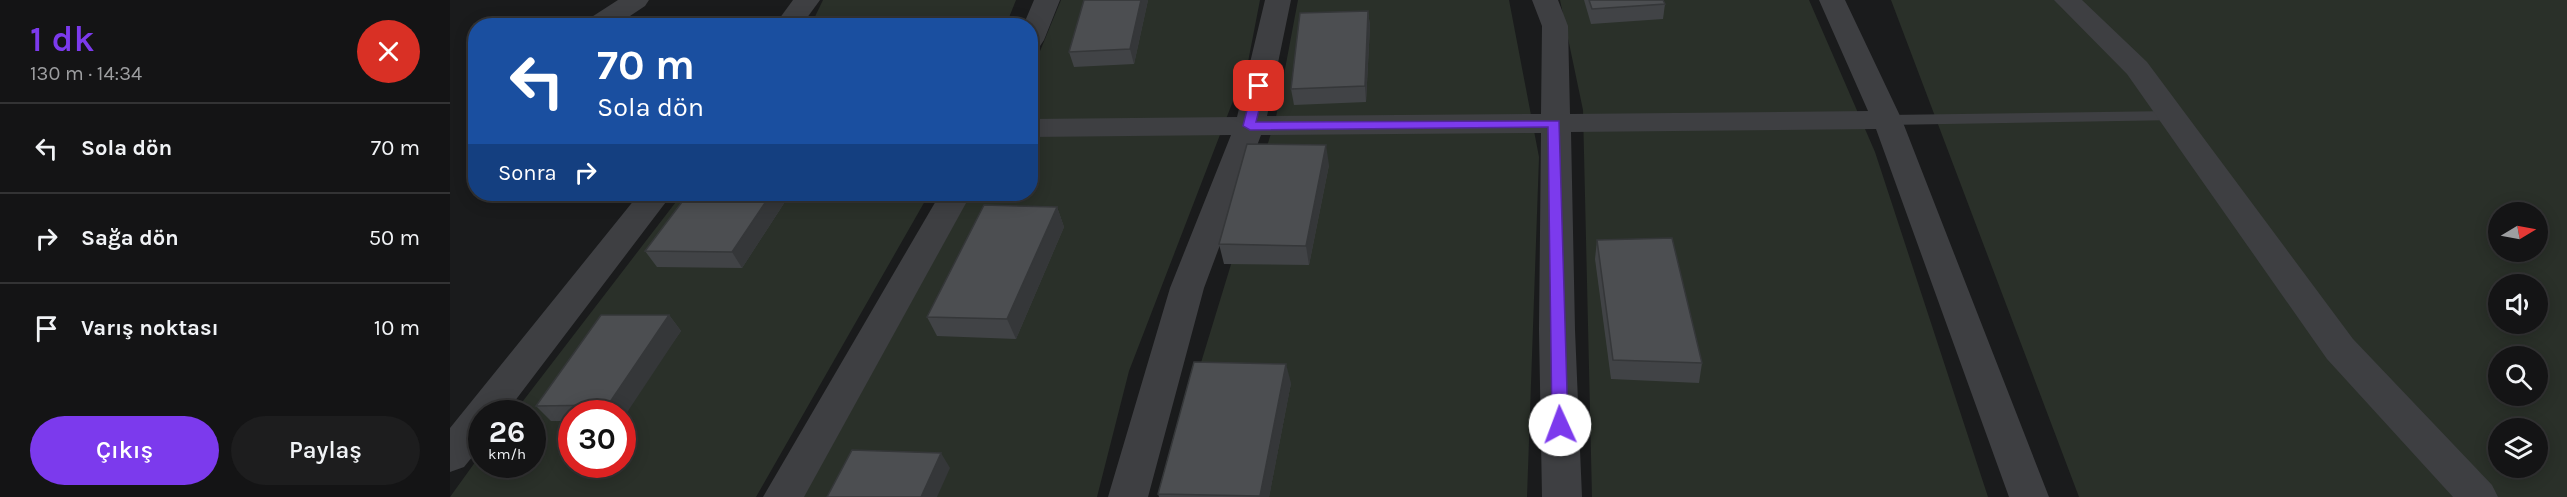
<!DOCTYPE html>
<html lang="tr">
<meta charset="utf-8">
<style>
:root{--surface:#141415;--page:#1d1d1e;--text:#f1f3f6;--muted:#9d9ea0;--line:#333334;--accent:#7c3aed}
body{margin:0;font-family:Karla,sans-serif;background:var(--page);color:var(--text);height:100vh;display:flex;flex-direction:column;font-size:22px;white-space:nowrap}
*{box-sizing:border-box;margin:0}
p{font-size:20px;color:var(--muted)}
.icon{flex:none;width:33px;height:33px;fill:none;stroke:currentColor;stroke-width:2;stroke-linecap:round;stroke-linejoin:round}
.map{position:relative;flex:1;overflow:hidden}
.details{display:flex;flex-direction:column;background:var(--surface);width:450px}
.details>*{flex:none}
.top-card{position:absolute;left:18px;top:18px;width:570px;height:183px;border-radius:24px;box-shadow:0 3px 15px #0003,0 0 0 2px var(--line);background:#1a4fa0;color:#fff;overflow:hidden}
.needle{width:39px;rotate:80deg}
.tools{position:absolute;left:2038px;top:202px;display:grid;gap:12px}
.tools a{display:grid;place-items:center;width:60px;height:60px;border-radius:50%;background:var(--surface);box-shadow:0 3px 15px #0003,0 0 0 2px var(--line);font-size:30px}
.speed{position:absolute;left:18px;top:400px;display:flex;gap:12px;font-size:30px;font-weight:700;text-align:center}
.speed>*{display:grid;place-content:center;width:78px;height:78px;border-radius:50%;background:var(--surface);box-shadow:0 3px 15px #0003,0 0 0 2px var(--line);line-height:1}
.speed small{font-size:15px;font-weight:400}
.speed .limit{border:9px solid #d22;background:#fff;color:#111}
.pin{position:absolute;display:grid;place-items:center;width:51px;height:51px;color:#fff;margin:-26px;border-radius:12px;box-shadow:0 3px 9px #0006}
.me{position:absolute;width:66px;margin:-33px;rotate:358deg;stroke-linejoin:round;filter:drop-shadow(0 0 4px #0008)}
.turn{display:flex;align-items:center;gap:21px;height:126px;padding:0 30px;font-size:27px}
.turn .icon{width:78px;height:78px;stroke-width:2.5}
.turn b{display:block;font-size:42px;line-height:51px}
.then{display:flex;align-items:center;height:57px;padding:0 30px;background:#0003;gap:12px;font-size:22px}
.round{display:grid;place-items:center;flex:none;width:63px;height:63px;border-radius:32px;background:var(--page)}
.summary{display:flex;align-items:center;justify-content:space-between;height:102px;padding:0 30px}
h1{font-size:36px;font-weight:600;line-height:45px;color:var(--accent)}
.button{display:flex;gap:12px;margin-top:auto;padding:12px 30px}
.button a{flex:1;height:69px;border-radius:36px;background:var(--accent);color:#fff;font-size:24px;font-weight:600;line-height:69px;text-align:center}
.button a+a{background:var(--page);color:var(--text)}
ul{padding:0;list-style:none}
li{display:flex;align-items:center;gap:18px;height:90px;padding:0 30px;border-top:2px solid var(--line)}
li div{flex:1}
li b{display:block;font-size:22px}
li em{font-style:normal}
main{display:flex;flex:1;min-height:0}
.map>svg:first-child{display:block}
.green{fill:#2a3029;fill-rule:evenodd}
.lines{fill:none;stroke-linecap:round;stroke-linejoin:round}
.lane{fill:#3e3f42;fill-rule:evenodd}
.street{fill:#3e3f42;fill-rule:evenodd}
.wall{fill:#414346}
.shaded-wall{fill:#353739}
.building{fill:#4c4e51;stroke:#353739;stroke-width:1.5}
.route{fill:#7c3aed;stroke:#51269a;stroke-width:1.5}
</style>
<main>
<section class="details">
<div class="summary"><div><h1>1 dk</h1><p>130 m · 14:34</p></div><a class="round" style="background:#d93025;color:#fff"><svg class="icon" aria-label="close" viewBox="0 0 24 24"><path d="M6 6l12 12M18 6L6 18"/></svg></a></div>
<ul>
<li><svg class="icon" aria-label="left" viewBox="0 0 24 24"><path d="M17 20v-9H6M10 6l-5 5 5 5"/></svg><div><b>Sola dön</b></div><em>70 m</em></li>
<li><svg class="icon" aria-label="right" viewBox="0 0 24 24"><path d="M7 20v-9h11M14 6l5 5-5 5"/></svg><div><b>Sağa dön</b></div><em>50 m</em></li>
<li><svg class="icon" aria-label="arrive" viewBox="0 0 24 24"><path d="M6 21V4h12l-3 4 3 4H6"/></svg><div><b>Varış noktası</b></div><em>10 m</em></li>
</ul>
<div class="button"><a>Çıkış</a><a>Paylaş</a></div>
</section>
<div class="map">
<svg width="2117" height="497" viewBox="0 0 2117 497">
<rect width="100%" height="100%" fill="#1a1b1c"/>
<g class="green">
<polygon points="373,0 566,0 556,25 361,25"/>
<polygon points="611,0 810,0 798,62 679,371 647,497 353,497 520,194 580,194 581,73"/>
<polygon points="848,0 1059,0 1089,157 1077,497 710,497 826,117"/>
<polygon points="1110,0 1359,0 1425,152 1538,497 1142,497 1133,110"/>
<path d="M 1441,0 L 2117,0 L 2117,497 L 1629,497 ZM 2049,213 L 2088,213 L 2088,252 L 2049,252 ZM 2049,285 L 2088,285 L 2088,324 L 2049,324 ZM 2049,357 L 2088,357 L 2088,396 L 2049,396 ZM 2049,429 L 2088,429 L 2088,468 L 2049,468 Z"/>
<path d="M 232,194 L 479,194 L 306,497 L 0,497 L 31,454 L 32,465 L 82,465 L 82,414 L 63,414 ZM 122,414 L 172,414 L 172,465 L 122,465 Z"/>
</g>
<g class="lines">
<polygon class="lane" points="1722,111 1730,116 1728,120 1437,125 1429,120 1437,115"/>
<g class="street">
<polygon points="168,0 199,0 195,6 165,26 133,26 137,20"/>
<polygon points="343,0 370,0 351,26 324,26"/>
<polygon points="584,0 610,0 594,40 590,46 580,48 580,26 573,26"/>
<polygon points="815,0 841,0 817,116 1091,114 1092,26 1082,0 1108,0 1118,26 1120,114 1418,111 1369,0 1395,0 1452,120 1599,497 1559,497 1426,129 1121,132 1125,330 1132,497 1092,497 1089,330 1091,133 811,135 754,288 698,497 658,497 720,288 781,135 580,137 580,119 787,117"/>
<polygon points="1604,0 1632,0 1697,62 1903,339 2042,485 2048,497 2003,497 1877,359 1677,74"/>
<polygon points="189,194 222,194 55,414 32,414 32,445 14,467 0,472 0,428"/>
<polygon points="490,194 521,194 354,497 313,497"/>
</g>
</g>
<g class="wall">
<polygon points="698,0 684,64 624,67 619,52"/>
<polygon points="1134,0 1213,0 1215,4 1213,19 1141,24"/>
<polygon points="918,11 920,26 916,102 844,105 841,89"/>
<polygon points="879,165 859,265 774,264 769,244"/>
<polygon points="340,194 292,268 207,267 195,251"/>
<polygon points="607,207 614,227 566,339 487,336 477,317"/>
<polygon points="1147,240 1252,363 1249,383 1161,379 1145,259"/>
<polygon points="219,315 231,331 172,414 122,414 122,421 101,421 86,406"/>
<polygon points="841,383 819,497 709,497 708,494"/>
</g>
<g class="shaded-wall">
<polygon points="691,0 698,0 684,64 680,49"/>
<polygon points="918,11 920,26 916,102 915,86"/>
<polygon points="439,19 442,26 434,26"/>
<polygon points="876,145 879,165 859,265 856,246"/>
<polygon points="321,194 340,194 292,268 282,252"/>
<polygon points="607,207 614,227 566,339 557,319"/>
<polygon points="219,315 231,331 172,420 172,414 166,414 158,405"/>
<polygon points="836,364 841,383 819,497 810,497"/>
<polygon points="491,453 500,468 487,497 471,497"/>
</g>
<g class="building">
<polygon points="634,0 691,0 680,49 619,52"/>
<polygon points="1139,0 1213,0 1215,4 1142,9"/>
<polygon points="918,11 915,86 841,89 850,13"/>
<polygon points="383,19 439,19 434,26 378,26"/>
<polygon points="797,144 876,145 856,246 769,244"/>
<polygon points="238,194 321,194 282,252 195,251"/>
<polygon points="534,205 607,207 557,319 477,317"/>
<polygon points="1222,238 1252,363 1163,360 1147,240"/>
<polygon points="151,315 219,315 158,405 86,406"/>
<polygon points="744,362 836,364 810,496 708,494"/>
<polygon points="402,450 491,453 471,497 377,497"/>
</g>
<polygon class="route" points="809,82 815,86 806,122 1109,121 1118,425 1115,430 1110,432 1104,430 1102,425 1098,127 800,130 793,126 803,86"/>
</svg>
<div class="tools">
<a><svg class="needle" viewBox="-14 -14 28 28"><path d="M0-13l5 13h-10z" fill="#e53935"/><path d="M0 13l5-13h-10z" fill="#9d9ea0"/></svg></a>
<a><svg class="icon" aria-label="sound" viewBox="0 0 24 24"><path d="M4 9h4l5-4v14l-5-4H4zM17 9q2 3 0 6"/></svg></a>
<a><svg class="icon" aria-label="search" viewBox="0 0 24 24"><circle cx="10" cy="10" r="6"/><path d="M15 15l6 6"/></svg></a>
<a><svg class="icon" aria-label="layers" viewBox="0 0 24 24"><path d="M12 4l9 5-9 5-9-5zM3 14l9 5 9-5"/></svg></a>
</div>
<div class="speed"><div>26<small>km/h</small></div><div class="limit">30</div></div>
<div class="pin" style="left:809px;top:86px;background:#d93025"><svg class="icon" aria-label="arrive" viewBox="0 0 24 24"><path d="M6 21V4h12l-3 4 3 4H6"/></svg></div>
<svg class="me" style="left:1110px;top:425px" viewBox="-20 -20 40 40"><circle r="19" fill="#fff"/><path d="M0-13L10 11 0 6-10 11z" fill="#7c3aed"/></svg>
<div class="top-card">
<div class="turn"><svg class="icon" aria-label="left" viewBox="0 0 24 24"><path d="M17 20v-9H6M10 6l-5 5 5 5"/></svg><div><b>70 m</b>Sola dön</div></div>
<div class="then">Sonra<svg class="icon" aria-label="right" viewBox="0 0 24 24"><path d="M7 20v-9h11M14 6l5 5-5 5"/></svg></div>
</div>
</div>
</main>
